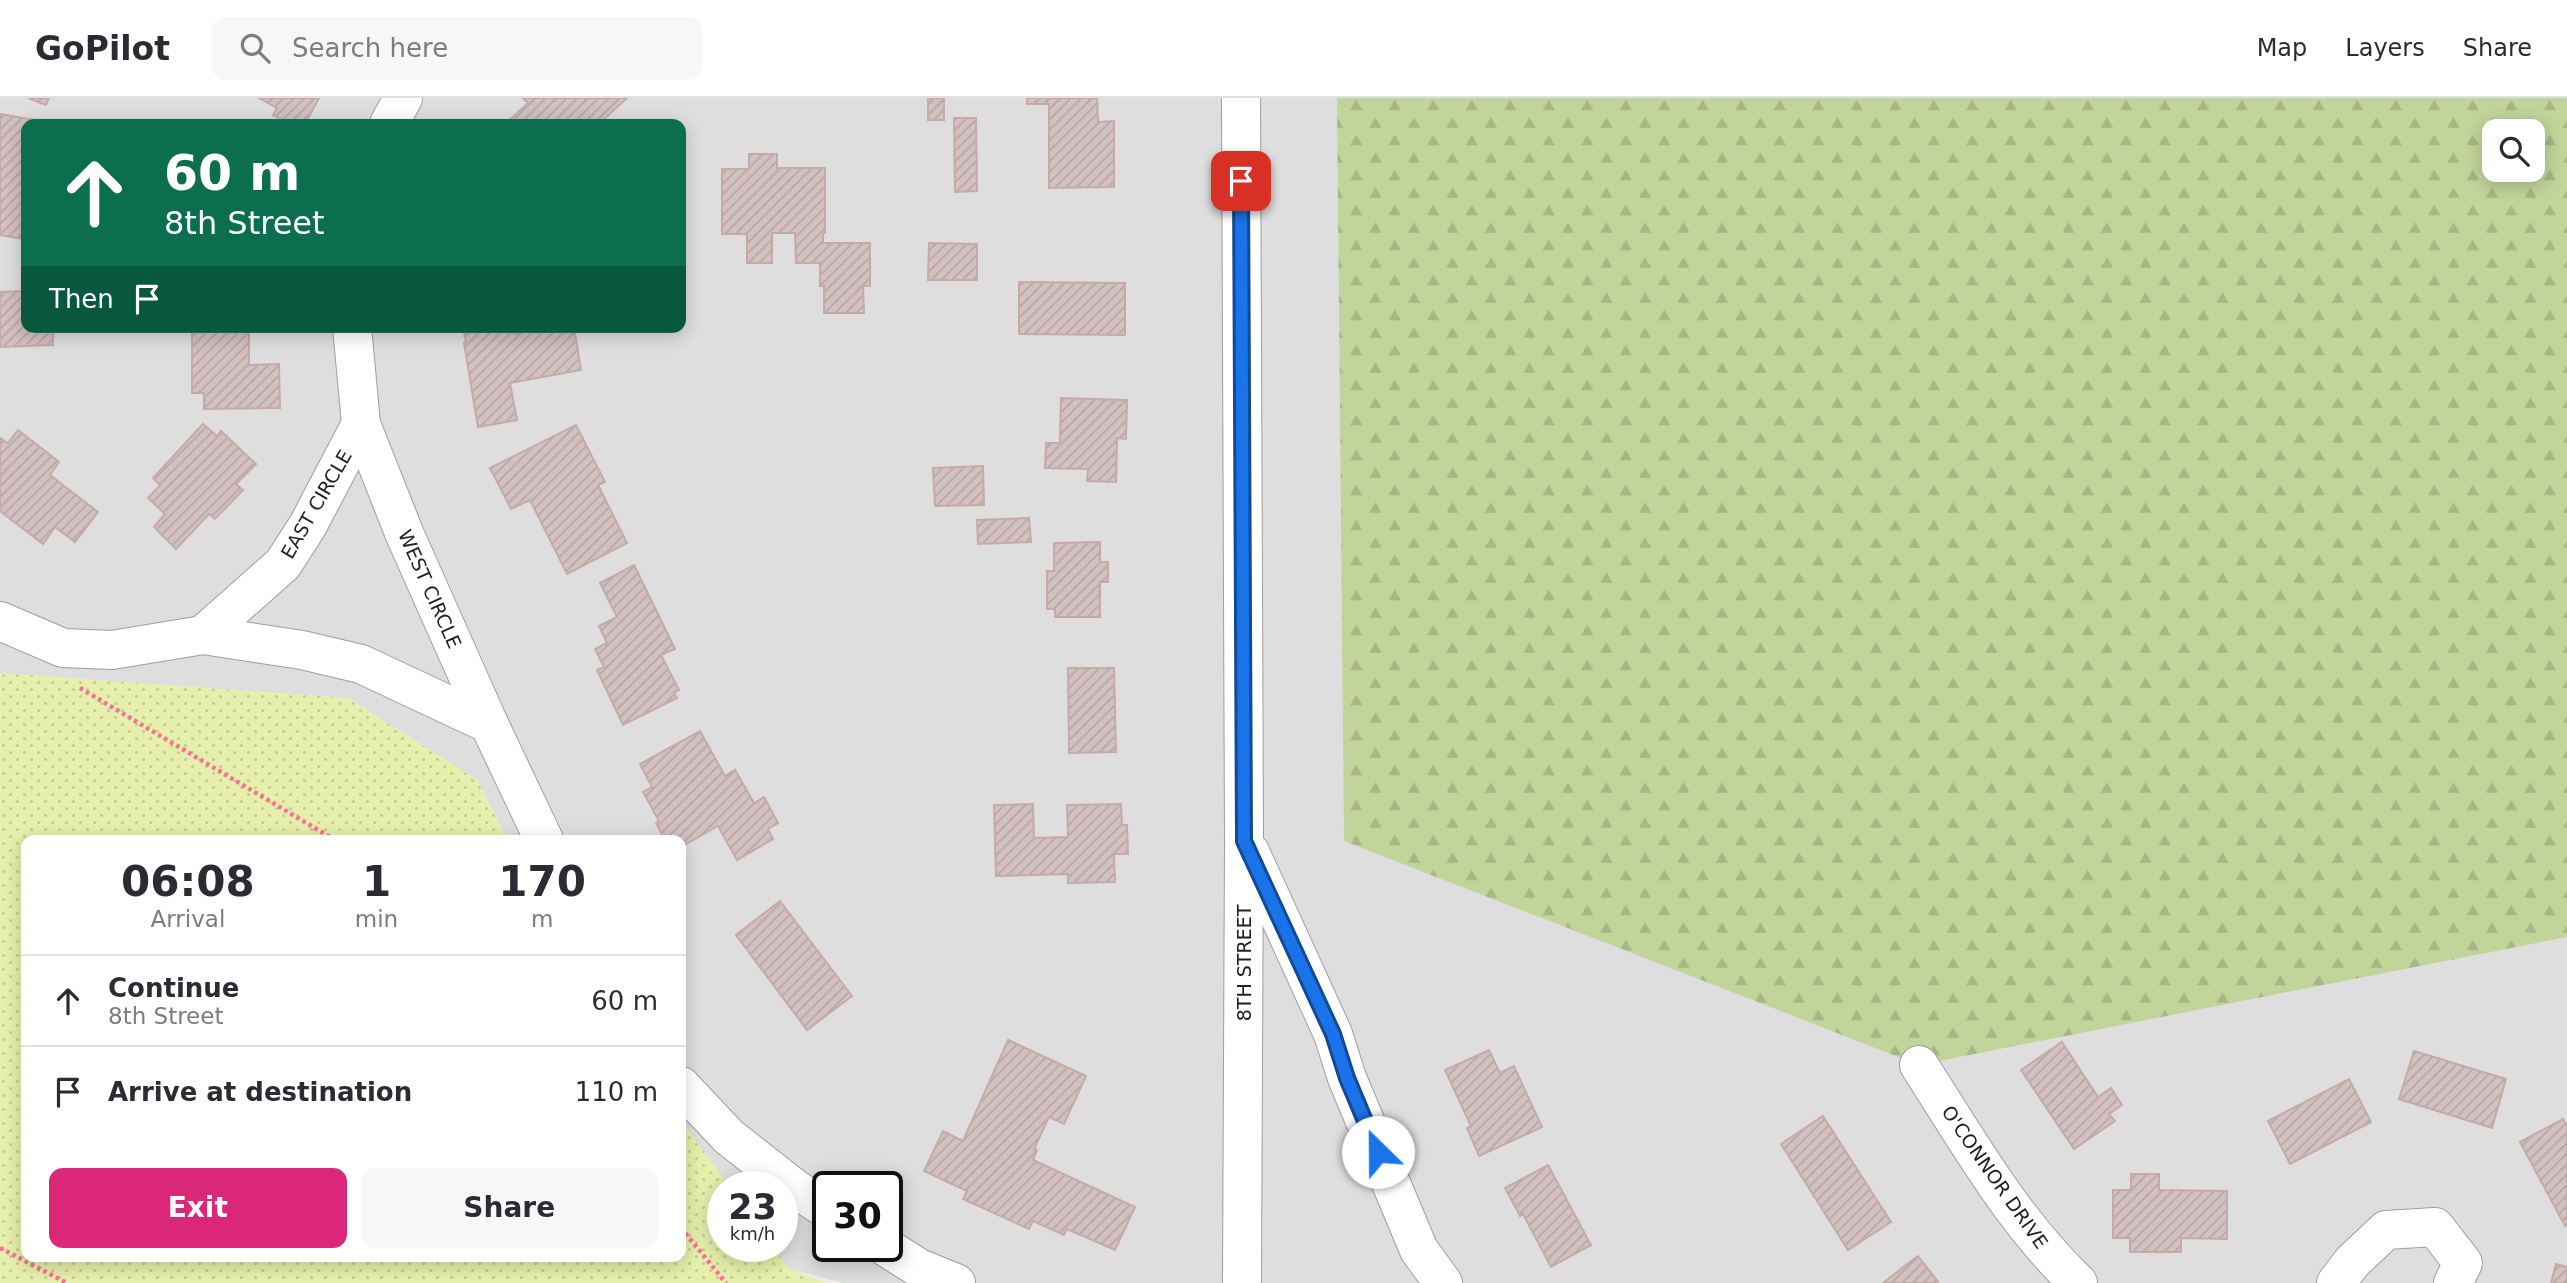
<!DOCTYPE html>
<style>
:root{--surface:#fff;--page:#f7f7f7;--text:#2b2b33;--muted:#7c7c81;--line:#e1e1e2;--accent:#db2777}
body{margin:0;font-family:"DejaVu Sans",sans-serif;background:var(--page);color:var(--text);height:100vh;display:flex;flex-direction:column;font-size:26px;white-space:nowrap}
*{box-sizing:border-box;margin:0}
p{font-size:23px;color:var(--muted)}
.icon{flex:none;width:38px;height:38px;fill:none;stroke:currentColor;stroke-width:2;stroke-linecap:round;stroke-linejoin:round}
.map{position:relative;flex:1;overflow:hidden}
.drawer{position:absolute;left:21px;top:737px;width:665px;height:427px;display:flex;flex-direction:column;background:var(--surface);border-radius:14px;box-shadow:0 4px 18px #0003}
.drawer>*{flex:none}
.hud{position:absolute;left:21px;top:21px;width:665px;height:214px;border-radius:14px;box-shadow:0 4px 18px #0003;background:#0b6e4f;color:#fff;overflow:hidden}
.controls{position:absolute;left:2482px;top:21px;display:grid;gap:14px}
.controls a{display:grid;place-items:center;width:63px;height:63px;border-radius:14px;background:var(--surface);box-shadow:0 4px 18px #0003;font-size:35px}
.speed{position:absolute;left:707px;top:1073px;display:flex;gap:14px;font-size:35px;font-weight:700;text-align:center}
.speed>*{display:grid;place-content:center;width:91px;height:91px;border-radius:50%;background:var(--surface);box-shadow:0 4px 18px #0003;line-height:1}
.speed small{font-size:18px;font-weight:400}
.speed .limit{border:4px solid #111;border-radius:10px;background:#fff;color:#111}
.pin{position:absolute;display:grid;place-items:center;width:60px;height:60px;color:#fff;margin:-30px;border-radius:14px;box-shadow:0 4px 10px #0006}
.me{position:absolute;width:77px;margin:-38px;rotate:337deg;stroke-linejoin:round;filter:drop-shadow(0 0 5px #0008)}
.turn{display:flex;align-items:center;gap:24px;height:147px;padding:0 28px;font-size:32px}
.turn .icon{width:91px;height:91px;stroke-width:2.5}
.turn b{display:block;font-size:49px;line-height:60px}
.then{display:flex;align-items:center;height:66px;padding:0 28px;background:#0003;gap:14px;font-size:26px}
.eta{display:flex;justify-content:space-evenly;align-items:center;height:119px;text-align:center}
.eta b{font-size:42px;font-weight:700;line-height:49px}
.primary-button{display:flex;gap:14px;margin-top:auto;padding:14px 28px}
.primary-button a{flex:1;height:80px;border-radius:14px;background:var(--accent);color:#fff;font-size:28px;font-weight:700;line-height:80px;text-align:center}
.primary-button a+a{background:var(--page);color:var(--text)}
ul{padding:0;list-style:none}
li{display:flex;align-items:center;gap:21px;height:91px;padding:0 28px;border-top:2px solid var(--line)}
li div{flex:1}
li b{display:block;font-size:26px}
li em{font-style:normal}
header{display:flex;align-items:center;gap:42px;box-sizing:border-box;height:98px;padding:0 35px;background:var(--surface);border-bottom:2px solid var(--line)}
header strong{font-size:33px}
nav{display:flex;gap:38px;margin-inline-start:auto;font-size:24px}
.search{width:490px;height:63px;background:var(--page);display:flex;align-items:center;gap:18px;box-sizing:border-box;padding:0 24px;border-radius:14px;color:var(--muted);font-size:26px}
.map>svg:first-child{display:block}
.residential{fill:#dfdedf;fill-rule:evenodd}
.grass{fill:url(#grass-dots)}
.forest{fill:url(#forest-firs);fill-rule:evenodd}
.building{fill:url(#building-hatch);stroke:#c5aaa9;stroke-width:2}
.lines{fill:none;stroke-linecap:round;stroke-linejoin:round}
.street-casing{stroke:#9e9e9e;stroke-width:40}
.path{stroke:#ff6c94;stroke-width:4.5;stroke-dasharray:3.5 3.5;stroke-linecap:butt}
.street{stroke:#fff;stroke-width:38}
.route-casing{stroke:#114b97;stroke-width:18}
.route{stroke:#1a73e8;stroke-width:12}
.labels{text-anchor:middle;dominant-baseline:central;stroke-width:7;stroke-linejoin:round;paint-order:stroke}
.street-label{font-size:19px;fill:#212121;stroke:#fff}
</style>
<header>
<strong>GoPilot</strong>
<div class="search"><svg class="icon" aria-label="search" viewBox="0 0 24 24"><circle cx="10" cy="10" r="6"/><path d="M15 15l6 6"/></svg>Search here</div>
<nav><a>Map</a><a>Layers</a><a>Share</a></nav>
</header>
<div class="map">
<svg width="2567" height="1185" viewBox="0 0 2567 1185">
<defs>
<pattern id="grass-dots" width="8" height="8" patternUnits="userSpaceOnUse" patternTransform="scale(1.75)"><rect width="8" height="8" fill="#e6efab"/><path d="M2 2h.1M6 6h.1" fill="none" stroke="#c5cd93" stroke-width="1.8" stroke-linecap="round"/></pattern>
<pattern id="forest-firs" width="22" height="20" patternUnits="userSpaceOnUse" patternTransform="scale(1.75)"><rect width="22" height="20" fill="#c1d49a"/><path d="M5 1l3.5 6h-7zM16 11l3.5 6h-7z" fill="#a6b684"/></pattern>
<pattern id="building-hatch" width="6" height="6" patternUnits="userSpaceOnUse" patternTransform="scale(1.75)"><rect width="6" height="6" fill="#d3c1c0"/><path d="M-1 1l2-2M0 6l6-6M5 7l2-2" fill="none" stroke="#b5a6a5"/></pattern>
</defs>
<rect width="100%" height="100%" fill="#f2ebe8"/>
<path class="residential" d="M 0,0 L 1339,0 L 1919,967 L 2567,839 L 2567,1185 L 843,1185 L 789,1171 L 773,1148 L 782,1148 L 782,1088 L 729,1088 L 681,1023 L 681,742 L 508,742 L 477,682 L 348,600 L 0,575 ZM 26,26 L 681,26 L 681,229 L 26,229 ZM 828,1088 L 887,1088 L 887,1148 L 828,1148 Z"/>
<polygon class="grass" points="0,575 348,600 477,682 508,742 26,742 26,1158 681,1158 681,1023 729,1088 723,1088 723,1148 773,1148 789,1171 826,1185 0,1185"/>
<path class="forest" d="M 1337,0 L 2567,0 L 2567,839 L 1919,967 L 1344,743 ZM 2494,33 L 2532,33 L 2532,72 L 2494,72 Z"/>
<g class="building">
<polygon points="28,0 49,0 46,7"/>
<polygon points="259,0 319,0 305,26 291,26 273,17 277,10"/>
<polygon points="523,0 627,0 599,26 505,26 528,5"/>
<rect x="928" y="0" width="16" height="22"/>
<polygon points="1027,0 1097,0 1098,24 1114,23 1114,89 1049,90 1049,6 1027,6"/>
<polygon points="0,16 41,23 40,26 26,26 26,121 23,141 0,137"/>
<polygon points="954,20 976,20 977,93 955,94"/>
<polygon points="749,56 777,56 777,70 825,70 825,135 823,135 823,145 870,145 870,188 863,188 864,215 824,215 824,188 820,188 820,165 796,165 795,135 772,135 772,165 747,165 747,136 722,136 722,71 749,71"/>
<polygon points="929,145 977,146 977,182 928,182"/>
<polygon points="1019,184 1125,185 1125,237 1019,236"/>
<polygon points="26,193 26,229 53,229 53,247 0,249 0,194"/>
<polygon points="192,229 249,229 249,267 279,266 280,310 204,311 204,295 192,295"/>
<polygon points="463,229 514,229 515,236 551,229 574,229 581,272 510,285 517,322 478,329 464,245 466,244"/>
<polygon points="1061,300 1127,302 1126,341 1117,340 1116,384 1087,383 1088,371 1045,370 1046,345 1060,345"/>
<polygon points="203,326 217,338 221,333 256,366 236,386 243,392 215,421 209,416 176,451 154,429 165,416 148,400 160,387 153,380"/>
<polygon points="576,327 605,384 598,387 627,445 567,476 530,402 511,411 490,370"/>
<polygon points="18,332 59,364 50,377 98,414 75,444 55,429 43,446 0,413 0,340 8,345"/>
<polygon points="983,368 984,407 935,408 933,370"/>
<polygon points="1029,420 1031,444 978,446 977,422"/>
<polygon points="1100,444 1100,464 1108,464 1108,484 1100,484 1100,519 1055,519 1055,511 1047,511 1047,473 1054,473 1054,445"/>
<polygon points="634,467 675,551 661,557 679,592 674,594 677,600 623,627 597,572 604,569 595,551 607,545 599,528 617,519 600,485"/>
<polygon points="1068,570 1114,570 1116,654 1069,655"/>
<polygon points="700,633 725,678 735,672 754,705 764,699 778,725 768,731 773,741 737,762 718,728 681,749 681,742 665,742 656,725 659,723 643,694 652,689 640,666"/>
<polygon points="1033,706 1034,740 1068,739 1067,707 1121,706 1122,727 1127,727 1128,756 1114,756 1115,784 1068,785 1068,776 996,778 994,707"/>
<polygon points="780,803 852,898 807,932 736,837"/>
<polygon points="1008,942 1086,978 1064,1026 1049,1019 1034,1051 1037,1052 1033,1062 1135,1109 1115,1152 1067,1131 1064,1137 1033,1123 1029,1131 963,1101 967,1093 924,1073 943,1033 963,1043"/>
<polygon points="2062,944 2098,999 2111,990 2122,1007 2109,1016 2115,1023 2074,1051 2021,972"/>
<polygon points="1489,952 1500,975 1514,968 1542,1029 1479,1058 1467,1030 1471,1028 1445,972"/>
<polygon points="2414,953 2506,981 2492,1030 2399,1001"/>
<polygon points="2349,981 2371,1024 2290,1066 2268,1023"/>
<polygon points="1823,1018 1891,1124 1848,1152 1781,1046"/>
<polygon points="2563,1021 2567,1028 2567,1127 2565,1128 2520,1044"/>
<polygon points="1548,1067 1591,1147 1551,1169 1523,1116 1520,1118 1505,1090"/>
<polygon points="2131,1076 2159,1076 2159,1092 2227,1093 2227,1141 2181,1140 2181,1154 2130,1154 2130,1140 2113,1140 2113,1092 2131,1092"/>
<polygon points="1918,1158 1939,1185 1883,1185 1915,1160"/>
<polygon points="2556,1166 2567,1169 2567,1185 2551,1185"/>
</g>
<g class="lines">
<defs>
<g id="street">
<polyline points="1241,0 1244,743 1242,1185"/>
<polyline points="389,26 403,0"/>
<polyline points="352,229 361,326 405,437 489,626 544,742"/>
<polyline points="0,523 63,550 112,552 203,537 283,466 308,427 361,326"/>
<polyline points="203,537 302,552 361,566 489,626"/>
<polyline points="1250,754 1333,936 1347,980 1419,1152 1443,1185"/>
<path d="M 1919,967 C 1967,1042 2013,1123 2078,1185"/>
<polyline points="681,988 729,1039 794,1090 828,1112"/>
<polyline points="884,1148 919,1170 956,1185"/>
<polyline points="2336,1185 2352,1164 2386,1132 2435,1129 2463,1165 2453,1185"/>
</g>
</defs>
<use href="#street" class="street-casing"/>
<g class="path">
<polyline points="80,590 335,742"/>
<polyline points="681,1130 726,1185"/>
<polyline points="0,1150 67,1185"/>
</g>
<use href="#street" class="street"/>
</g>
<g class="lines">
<defs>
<polyline id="route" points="1241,83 1244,743 1333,936 1347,980 1378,1054"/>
</defs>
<use href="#route" class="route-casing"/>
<use href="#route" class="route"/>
</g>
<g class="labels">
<g class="street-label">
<text transform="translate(316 406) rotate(-60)">EAST CIRCLE</text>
<text transform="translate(430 491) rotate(66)">WEST CIRCLE</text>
<text transform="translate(1244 865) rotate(-90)">8TH STREET</text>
<text transform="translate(1995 1079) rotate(55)">O'CONNOR DRIVE</text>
</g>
</g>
</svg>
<div class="controls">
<a><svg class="icon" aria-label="search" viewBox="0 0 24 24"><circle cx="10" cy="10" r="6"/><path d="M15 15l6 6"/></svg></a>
</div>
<div class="speed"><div>23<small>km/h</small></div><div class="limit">30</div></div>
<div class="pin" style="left:1241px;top:83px;background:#d93025"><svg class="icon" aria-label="arrive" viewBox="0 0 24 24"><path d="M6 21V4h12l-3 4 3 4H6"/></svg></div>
<svg class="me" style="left:1378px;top:1054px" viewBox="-20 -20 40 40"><circle r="19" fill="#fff"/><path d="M0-13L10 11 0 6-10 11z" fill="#1a73e8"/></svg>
<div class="hud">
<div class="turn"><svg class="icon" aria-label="ahead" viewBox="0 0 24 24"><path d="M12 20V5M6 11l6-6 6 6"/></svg><div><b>60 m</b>8th Street</div></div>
<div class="then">Then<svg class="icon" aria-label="arrive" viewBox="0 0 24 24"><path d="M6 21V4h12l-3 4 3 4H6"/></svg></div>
</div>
<section class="drawer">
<div class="eta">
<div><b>06:08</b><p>Arrival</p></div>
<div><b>1</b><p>min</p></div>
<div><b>170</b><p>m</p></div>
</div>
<ul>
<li><svg class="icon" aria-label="ahead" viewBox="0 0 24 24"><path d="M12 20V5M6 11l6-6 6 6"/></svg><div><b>Continue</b><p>8th Street</p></div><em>60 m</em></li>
<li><svg class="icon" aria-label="arrive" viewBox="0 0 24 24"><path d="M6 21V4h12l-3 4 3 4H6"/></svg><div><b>Arrive at destination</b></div><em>110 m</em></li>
</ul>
<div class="primary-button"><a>Exit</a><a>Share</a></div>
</section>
</div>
